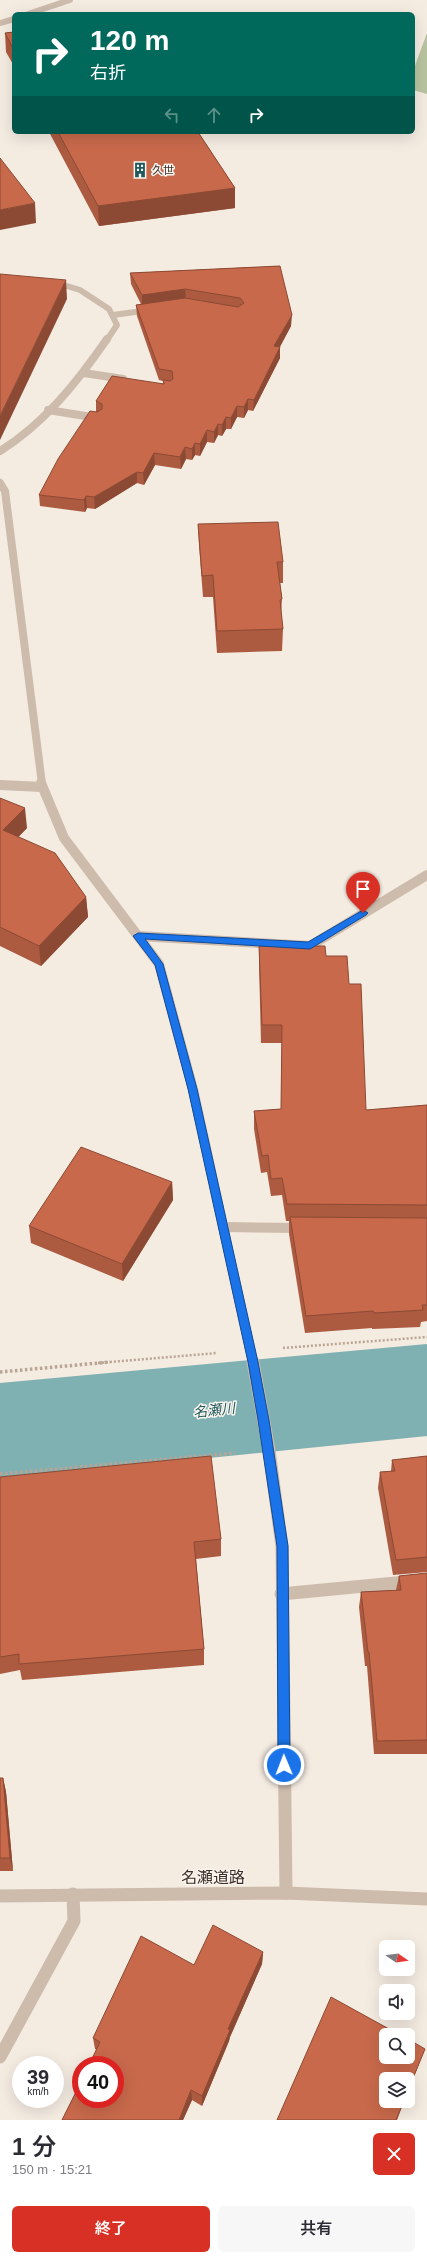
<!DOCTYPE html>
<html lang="ja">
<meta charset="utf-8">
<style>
:root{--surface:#fff;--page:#f7f7f7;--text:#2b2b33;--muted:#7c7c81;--accent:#d93025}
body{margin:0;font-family:Arial,"Noto Sans JP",sans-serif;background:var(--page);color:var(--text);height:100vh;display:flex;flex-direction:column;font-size:15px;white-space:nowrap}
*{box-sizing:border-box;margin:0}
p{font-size:13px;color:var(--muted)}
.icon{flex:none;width:22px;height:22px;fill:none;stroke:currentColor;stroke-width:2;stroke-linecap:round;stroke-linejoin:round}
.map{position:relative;height:2120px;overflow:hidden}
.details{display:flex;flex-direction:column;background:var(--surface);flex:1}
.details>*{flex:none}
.top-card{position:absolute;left:12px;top:12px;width:403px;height:122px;border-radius:6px;box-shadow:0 4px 16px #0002;background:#00695c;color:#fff;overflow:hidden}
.needle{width:26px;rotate:103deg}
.controls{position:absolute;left:379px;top:1940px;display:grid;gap:8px}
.controls a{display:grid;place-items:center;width:36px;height:36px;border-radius:6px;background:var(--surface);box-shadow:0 4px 16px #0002;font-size:20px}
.speed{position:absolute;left:12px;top:2056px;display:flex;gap:8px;font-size:20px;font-weight:700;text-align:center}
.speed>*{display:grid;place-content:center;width:52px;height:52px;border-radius:50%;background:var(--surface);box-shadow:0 4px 16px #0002;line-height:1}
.speed small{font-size:10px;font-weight:400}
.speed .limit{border:6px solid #d22;background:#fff;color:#111}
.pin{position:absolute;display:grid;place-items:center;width:34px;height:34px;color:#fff;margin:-41px -17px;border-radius:50% 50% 50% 0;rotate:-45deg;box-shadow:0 0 4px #0007}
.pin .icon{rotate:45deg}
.me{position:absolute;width:44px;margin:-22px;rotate:359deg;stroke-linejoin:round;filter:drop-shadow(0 0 3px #0008)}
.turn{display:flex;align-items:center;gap:14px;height:84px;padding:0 12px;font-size:18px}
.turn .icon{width:52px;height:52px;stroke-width:2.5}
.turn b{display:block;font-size:28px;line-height:34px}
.lanes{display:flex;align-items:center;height:38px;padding:0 12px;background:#0003;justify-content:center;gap:20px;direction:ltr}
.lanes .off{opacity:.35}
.round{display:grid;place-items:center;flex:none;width:42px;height:42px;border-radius:6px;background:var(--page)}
.head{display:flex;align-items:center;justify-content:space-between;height:68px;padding:0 12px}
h1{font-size:24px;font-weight:600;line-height:30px}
.action{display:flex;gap:8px;margin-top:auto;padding:8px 12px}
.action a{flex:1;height:46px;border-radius:6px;background:var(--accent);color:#fff;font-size:16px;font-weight:600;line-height:46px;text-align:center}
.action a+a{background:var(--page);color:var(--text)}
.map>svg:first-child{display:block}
.green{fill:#b8c4a0}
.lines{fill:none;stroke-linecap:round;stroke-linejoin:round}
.river{fill:#7fb0b2;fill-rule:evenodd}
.path-far1{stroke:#b9a596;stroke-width:2.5;stroke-dasharray:2 2;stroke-linecap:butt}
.path{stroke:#b9a596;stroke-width:3.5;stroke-dasharray:2.5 2.5;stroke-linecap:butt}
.service{stroke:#cdbbac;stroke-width:6}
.minor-far3{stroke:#cdbbac;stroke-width:6}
.minor-far2{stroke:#cdbbac;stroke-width:8}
.minor-far1{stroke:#cdbbac;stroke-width:10}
.minor{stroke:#cdbbac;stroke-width:13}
.tertiary-far2{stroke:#cdbbac;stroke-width:8}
.tertiary-far1{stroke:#cdbbac;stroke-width:10}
.tertiary{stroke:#cdbbac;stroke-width:13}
.wall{fill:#ac5a40}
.shaded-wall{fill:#8c4a34}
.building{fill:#c8694b;stroke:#8c4a34}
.route{fill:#1a73e8;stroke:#114b97}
.labels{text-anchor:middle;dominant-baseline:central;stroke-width:3;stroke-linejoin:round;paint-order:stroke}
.far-poi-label{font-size:11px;fill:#3b302b;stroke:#fbf5ee;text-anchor:start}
.water-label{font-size:14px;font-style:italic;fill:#1f5a5e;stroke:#fbf5ee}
.near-street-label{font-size:16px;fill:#3b302b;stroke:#fbf5ee}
</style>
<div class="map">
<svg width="427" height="2120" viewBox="0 0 427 2120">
<rect width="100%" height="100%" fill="#f4ebe1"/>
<polygon class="green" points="427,33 427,94 413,90 413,71"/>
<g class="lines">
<polygon class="river" points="427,1344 427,1436 0,1479 0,1383"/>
<g class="path-far1">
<polyline points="283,1348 427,1337"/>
<polyline points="98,1363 217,1353"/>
</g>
<g class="path">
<polyline points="0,1372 110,1362"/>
<polyline points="0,1474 235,1453"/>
</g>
<g class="service">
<polyline points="28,14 70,0"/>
<polyline points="0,23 14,19"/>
</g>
<g class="minor-far3">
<polyline points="54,282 80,290 109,309 117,325 107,340"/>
<polyline points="113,315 150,310"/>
</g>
<g class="minor-far2">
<polyline points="84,373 123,379"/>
<polyline points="48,410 98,418"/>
<path d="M 0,451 C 44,424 78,381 107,339"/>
</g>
<g class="minor-far1">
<polyline points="0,785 42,787"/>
<polyline points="138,936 310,946 427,875"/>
<polyline points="223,1227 301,1228"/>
</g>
<g class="minor">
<polyline points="281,1594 427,1580"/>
<polyline points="0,2057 74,1921 73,1894"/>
</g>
<polyline class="tertiary-far2" points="0,483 5,491 42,784"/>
<polyline class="tertiary-far1" points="41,783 64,838 159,964 193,1089 253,1363"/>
<g class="tertiary">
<polyline points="253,1362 269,1450 282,1547 286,1893"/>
<polyline points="0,1896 286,1893 427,1899"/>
</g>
</g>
<g class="wall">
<polygon points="14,32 14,66 6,52 5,33"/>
<polygon points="49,132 198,132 235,188 235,208 99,226"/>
<polygon points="280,266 291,326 280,347 280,358 253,411 248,410 244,418 237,417 231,429 226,429 222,436 218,435 214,443 207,442 200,456 195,455 192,460 186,459 181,469 155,465 144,485 137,483 95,509 87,508 85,512 40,506 39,495 96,412 96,401 163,384 163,381 159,380 137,316 136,305 141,304 131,284 130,273"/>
<polygon points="198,524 283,562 283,583 280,583 282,599 281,614 283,629 282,651 217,653 213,597 203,597 199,545"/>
<polygon points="0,798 27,828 18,837 86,897 88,917 41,966 0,946"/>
<polygon points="259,946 326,956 349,984 366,1110 427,1105 427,1321 421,1322 420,1327 372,1329 372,1328 305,1333 289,1234 289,1221 286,1221 282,1195 271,1196 267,1172 261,1173 254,1129 254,1111 281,1109 282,1043 261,1043 259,963"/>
<polygon points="172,1182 173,1200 123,1281 31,1243 29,1226"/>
<polygon points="427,1456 427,1572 393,1575 378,1488 380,1472 391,1471 392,1460"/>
<polygon points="0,1477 221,1539 221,1556 196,1559 204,1649 204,1665 22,1680 20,1670 0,1674"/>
<polygon points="427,1573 427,1754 374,1754 367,1666 365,1666 359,1607 361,1592 396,1590 399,1576"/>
<polygon points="0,1778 3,1778 6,1792 13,1871 0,1871"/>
<polygon points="263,1952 262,1964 230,2037 229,2041 202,2106 192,2100 183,2120 62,2120 97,2050 95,2049 93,2038 194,1965"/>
</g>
<g class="shaded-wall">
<polygon points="235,188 235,208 99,226 98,206"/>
<polygon points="35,203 36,223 0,230 0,210"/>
<polygon points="66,280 67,299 0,440 0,416"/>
<polygon points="185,289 186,301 142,306 142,295"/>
<polygon points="292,315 291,326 274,357 274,346"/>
<polygon points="280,347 280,358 253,411 254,400"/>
<polygon points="248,399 248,410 244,418 244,407"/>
<polygon points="237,406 237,417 231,429 231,418"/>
<polygon points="226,417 226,429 222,436 222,425"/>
<polygon points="218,424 218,435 214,443 214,432"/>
<polygon points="207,430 207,442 200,456 200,444"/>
<polygon points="195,443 195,455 192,460 192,449"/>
<polygon points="185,447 186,459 181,469 180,457"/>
<polygon points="154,453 155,465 144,485 143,473"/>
<polygon points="137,472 137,483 95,509 94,497"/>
<polygon points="86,496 87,508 85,512 84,500"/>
<polygon points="25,808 27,828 5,851 3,830"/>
<polygon points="86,897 88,917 41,966 39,946"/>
<polygon points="172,1182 173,1200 123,1281 122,1264"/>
<polygon points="3,1778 6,1792 13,1871 10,1858"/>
<polygon points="263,1952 262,1964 230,2037 229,2041 202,2106 202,2096 228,2029"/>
<polygon points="425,2049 421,2059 408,2092 408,2090"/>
<polygon points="191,2090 192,2100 183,2120 179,2120"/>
<polygon points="404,2101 397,2120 396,2120"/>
</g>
<g class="building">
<polygon points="14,32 14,50 5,33"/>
<polygon points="58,132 198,132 235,188 98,206"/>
<polygon points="0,158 35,203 0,210"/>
<polygon points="280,266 292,315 274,346 280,347 254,400 248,399 244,407 237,406 231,418 226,417 222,425 218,424 214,432 207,430 200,444 195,443 192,449 185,447 180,457 154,453 143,473 137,472 94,497 86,496 84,500 39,495 58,459 90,411 97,412 102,409 102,404 96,401 112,376 164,384 163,380 170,381 173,379 172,371 159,369 136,305 185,298 238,307 244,303 240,298 185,289 142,295 130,273"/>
<polygon points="0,274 66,280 0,416"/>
<polygon points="278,522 283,562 277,562 282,599 280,600 283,629 217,631 213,575 202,576 198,524"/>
<polygon points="0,798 25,808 3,830 55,853 86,897 39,946 0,927"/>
<polygon points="259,946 325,946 326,956 347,956 349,984 361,984 366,1110 427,1105 427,1205 287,1204 282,1178 271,1179 268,1155 262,1156 254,1111 281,1109 282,1025 262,1025"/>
<polygon points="81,1147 172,1182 122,1264 29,1226"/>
<polygon points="290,1217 427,1218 427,1305 422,1305 423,1310 374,1313 373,1311 306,1316"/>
<polygon points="211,1456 221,1539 194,1542 204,1649 19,1664 19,1654 0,1657 0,1477"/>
<polygon points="427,1456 427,1557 396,1560 380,1472 395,1471 392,1460"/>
<polygon points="427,1573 427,1740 377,1741 369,1652 368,1652 361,1592 401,1590 399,1576"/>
<polygon points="0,1778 3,1778 10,1858 0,1858"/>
<polygon points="213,1925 263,1952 228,2029 230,2030 202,2096 191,2090 179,2120 62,2120 81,2082 81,2099 115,2099 115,2065 89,2065 100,2042 93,2038 141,1936 194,1965"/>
<polygon points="331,1997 400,2035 386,2035 386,2057 408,2057 408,2039 425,2049 408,2090 408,2079 386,2079 386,2101 404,2101 396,2120 277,2120"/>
</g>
<polygon class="route" points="363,910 368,913 366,915 310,949 145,939 163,964 197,1089 258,1362 269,1420 288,1546 290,1765 289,1769 284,1771 280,1769 278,1765 277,1546 258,1420 248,1362 188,1089 155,965 133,936 138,933 308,942"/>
<defs>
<symbol id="building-bare" viewBox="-9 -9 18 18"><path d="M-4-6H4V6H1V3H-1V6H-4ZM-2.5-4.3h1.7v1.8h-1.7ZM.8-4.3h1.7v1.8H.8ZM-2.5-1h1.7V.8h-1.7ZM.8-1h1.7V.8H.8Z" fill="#1f5a5e" stroke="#fbf5ee" stroke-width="2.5" paint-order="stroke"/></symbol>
</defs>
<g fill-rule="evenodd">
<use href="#building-bare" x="129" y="159" width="22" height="22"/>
</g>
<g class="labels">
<g class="far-poi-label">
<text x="152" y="170">久世</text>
</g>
<g class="water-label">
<text transform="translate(214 1410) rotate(-6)">名瀬川</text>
</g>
<g class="near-street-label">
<text x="213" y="1877">名瀬道路</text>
</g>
</g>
</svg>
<div class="controls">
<a><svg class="needle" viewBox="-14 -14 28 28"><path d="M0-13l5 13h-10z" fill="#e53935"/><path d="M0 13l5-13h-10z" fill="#7c7c81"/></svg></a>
<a><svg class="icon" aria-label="sound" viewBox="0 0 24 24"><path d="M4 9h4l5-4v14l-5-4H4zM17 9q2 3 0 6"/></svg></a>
<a><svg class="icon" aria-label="search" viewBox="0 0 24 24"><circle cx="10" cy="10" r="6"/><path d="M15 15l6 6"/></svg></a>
<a><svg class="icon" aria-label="layers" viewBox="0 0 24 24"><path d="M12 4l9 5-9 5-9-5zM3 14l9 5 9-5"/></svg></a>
</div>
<div class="speed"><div>39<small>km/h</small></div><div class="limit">40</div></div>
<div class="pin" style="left:363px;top:913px;background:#d93025"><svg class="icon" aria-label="arrive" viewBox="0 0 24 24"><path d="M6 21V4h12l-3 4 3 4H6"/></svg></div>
<svg class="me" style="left:284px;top:1765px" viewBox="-20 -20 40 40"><circle r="17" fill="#1a73e8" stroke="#fff" stroke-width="3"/><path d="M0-11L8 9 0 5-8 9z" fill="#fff"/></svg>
<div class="top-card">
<div class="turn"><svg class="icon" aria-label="right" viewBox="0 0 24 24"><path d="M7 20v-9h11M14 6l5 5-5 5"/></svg><div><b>120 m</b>右折</div></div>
<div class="lanes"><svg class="icon off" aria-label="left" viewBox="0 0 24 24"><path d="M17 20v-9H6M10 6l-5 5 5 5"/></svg><svg class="icon off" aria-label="ahead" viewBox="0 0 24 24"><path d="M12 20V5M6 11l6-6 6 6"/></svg><svg class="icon" aria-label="right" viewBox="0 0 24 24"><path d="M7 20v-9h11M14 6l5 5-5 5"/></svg></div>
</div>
</div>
<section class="details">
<div class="head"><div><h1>1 分</h1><p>150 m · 15:21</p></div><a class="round" style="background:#d93025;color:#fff"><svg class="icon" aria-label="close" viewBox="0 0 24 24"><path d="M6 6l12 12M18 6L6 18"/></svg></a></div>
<div class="action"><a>終了</a><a>共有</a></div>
</section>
